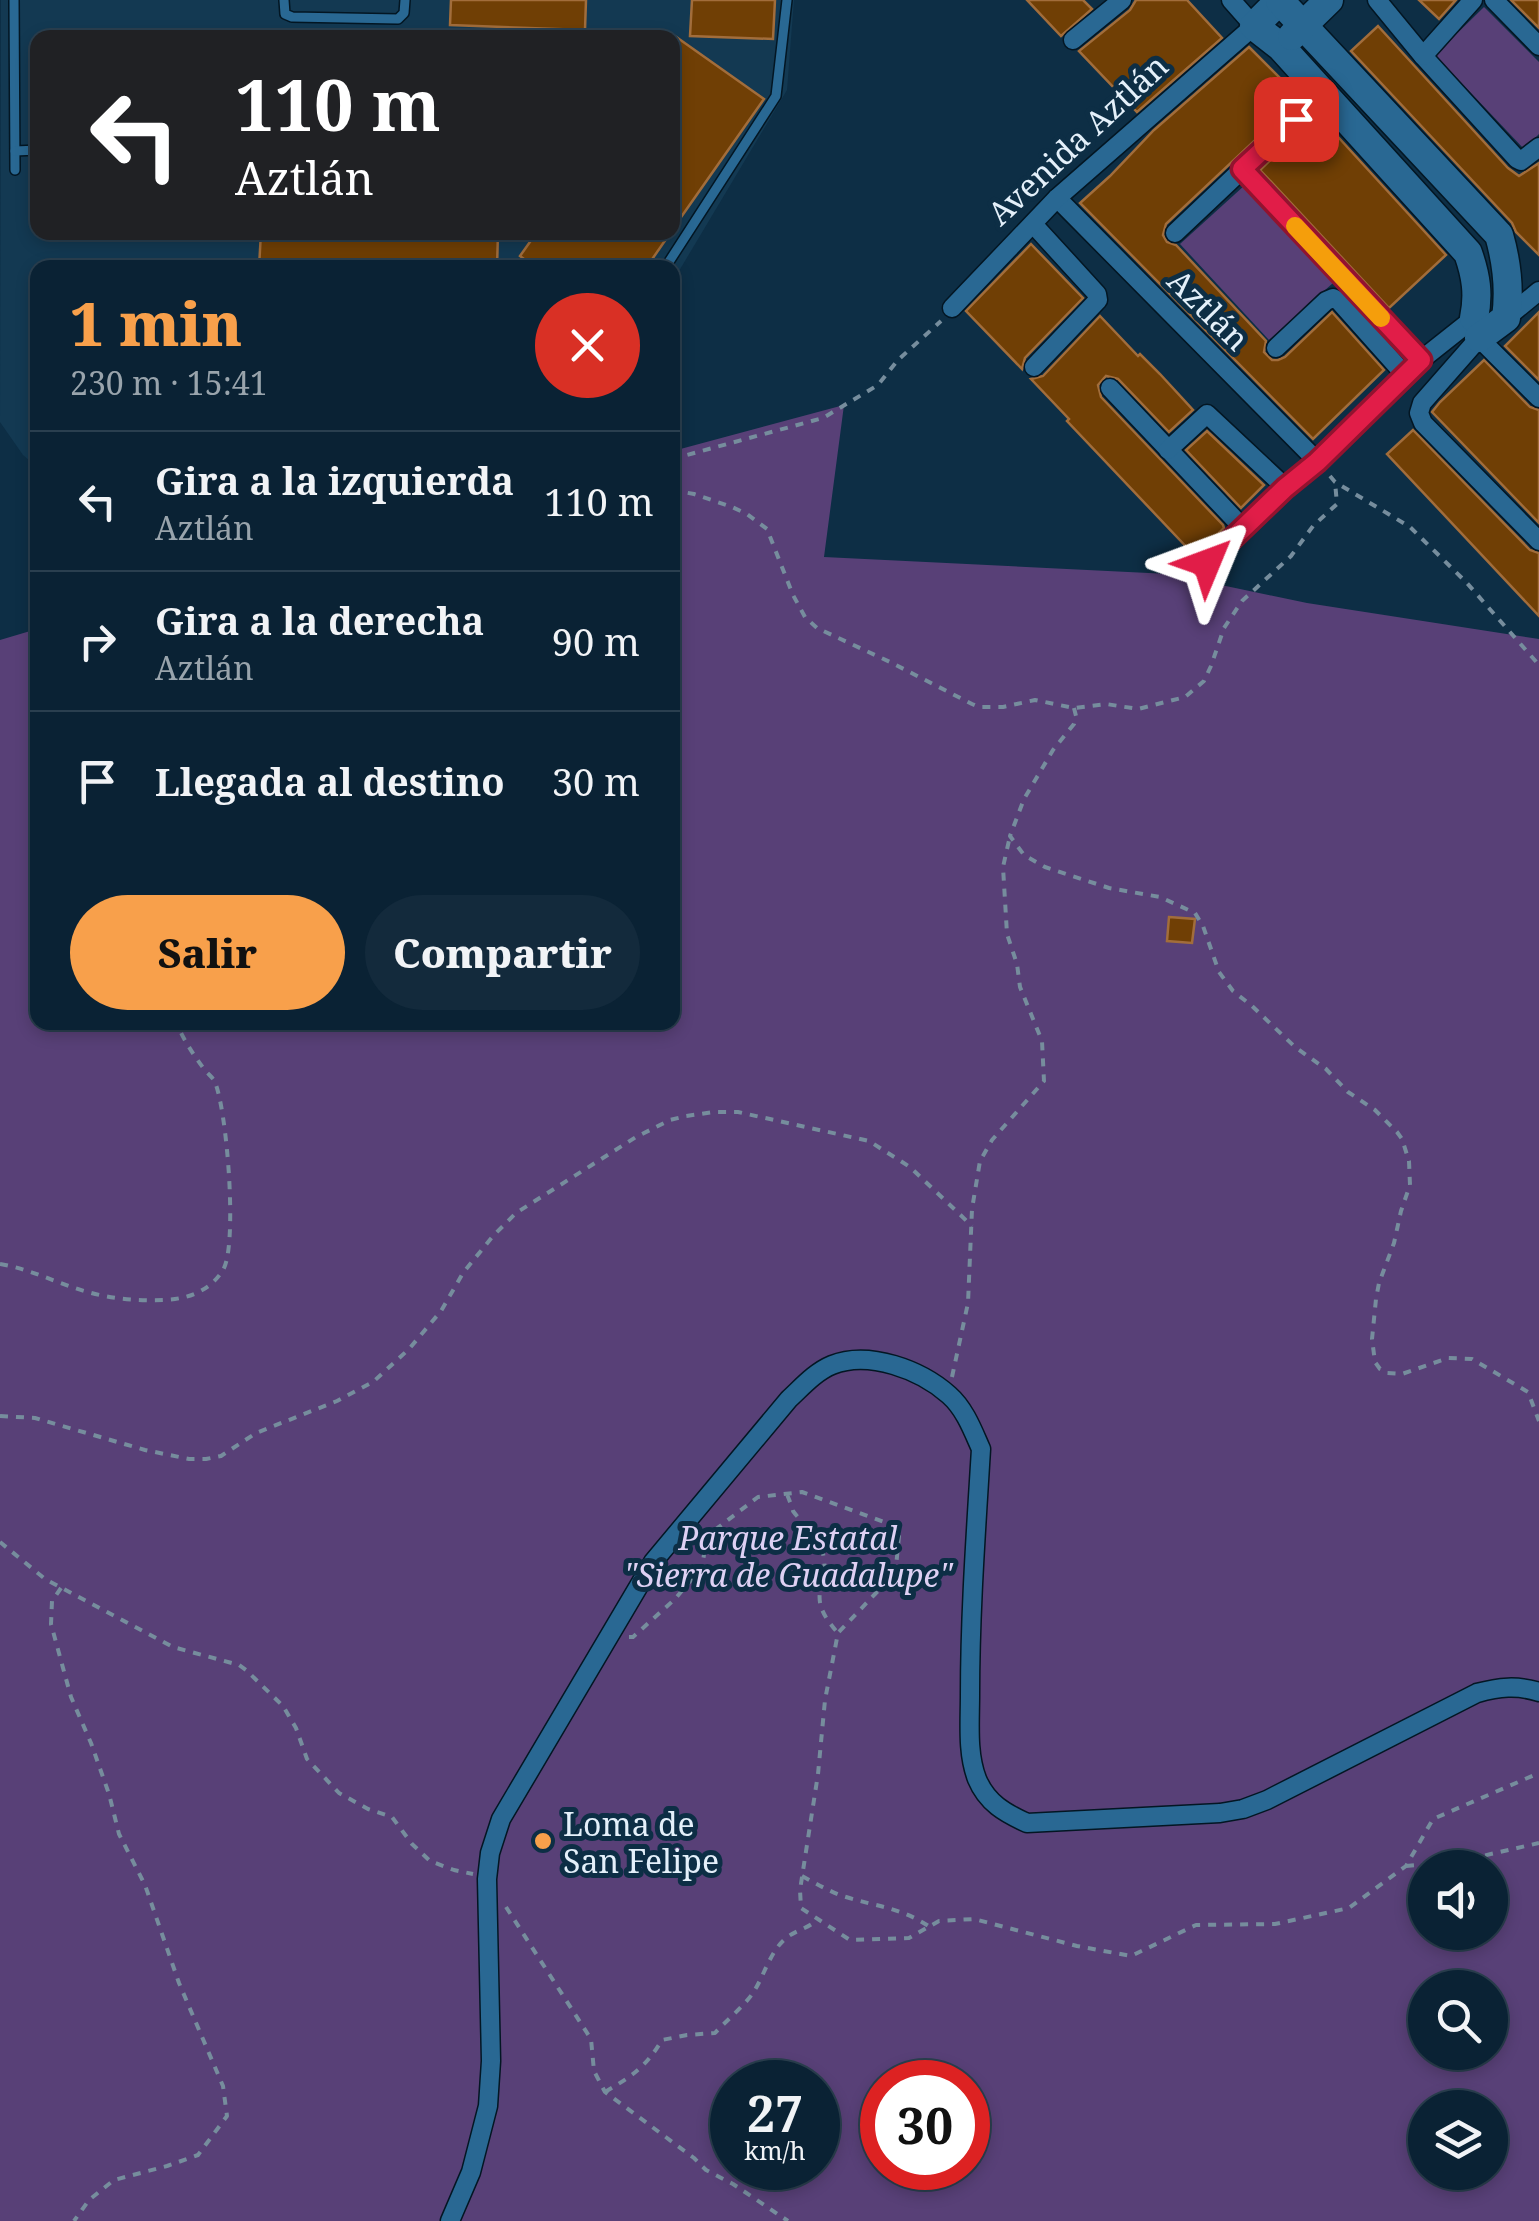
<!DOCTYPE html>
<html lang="es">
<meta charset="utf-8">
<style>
:root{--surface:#0a2234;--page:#132a3c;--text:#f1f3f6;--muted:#99a4ac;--line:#2a3f4f;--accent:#f8a04b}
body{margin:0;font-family:"Noto Serif",serif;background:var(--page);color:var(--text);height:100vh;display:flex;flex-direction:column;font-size:38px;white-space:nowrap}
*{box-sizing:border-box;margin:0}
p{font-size:32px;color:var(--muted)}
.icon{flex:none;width:55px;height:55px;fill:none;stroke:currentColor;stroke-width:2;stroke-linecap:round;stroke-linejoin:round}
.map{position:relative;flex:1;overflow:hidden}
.side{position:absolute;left:30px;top:260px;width:650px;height:770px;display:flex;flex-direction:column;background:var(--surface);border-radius:20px;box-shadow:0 5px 15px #0003,0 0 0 2px var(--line)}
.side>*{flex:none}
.banner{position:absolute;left:30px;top:30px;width:650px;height:210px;border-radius:20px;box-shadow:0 5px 15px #0003,0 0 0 2px var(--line);background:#202124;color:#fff;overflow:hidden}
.fabs{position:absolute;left:1408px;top:1850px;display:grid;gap:20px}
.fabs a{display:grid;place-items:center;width:100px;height:100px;border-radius:50%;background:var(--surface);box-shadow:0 5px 15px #0003,0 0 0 2px var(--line);font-size:50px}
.speed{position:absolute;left:710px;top:2060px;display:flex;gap:20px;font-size:50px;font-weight:700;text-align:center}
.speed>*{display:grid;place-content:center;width:130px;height:130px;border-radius:50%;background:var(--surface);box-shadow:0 5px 15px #0003,0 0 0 2px var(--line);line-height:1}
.speed small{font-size:25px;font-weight:400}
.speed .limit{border:15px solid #d22;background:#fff;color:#111}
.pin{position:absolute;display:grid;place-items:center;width:85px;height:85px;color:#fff;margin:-42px;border-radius:20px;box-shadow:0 5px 15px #0006}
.me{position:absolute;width:110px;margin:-55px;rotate:46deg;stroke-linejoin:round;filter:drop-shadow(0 0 8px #0008)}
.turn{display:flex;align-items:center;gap:35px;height:210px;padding:0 40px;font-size:45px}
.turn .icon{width:130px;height:130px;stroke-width:2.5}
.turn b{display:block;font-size:70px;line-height:85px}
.round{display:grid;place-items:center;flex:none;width:105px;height:105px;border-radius:52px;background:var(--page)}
.headline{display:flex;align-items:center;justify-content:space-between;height:170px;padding:0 40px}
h1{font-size:60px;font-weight:800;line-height:75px;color:var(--accent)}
.primary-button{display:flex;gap:20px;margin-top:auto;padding:20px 40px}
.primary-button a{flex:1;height:115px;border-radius:60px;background:var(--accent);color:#111;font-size:40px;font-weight:800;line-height:115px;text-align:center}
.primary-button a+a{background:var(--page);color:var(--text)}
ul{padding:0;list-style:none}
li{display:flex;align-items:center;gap:30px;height:140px;padding:0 40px;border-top:2px solid var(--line)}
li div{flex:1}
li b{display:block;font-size:38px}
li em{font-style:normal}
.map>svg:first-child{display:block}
.built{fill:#133952;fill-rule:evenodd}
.green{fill:#584077;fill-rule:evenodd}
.building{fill:#703f05;stroke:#a26d3b;stroke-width:2.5}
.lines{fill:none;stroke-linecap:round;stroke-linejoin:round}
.lane-casing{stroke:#031623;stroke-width:12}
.street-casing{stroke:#031623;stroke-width:21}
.secondary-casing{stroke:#031623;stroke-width:31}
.path{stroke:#768d9d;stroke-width:4;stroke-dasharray:8 8;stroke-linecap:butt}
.lane{stroke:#296893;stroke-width:9}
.street{stroke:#296893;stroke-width:18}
.secondary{stroke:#296893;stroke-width:28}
.route-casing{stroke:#92132f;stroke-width:25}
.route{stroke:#e11d48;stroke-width:18}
.slow{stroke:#f59e0b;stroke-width:18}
.poi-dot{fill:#f8a04b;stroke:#0d2e45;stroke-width:4}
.labels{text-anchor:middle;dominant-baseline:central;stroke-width:10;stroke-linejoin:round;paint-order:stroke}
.street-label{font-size:32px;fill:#e4f0fa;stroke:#0d2e45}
.park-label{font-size:32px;font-style:italic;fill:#ded1f4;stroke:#0d2e45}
.poi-label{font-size:32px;fill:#e4f0fa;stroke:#0d2e45;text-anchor:start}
</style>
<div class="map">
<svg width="1539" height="2221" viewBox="0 0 1539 2221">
<rect width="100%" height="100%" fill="#0d2e45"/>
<path class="built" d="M 1,0 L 794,0 L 787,90 L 673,281 L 672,268 L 38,268 L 37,467 L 23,455 L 0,422 ZM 38,38 L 672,38 L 672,232 L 38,232 Z"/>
<g class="green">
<polygon points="1484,7 1539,62 1539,134 1524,149 1435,55"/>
<polygon points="1245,185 1333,283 1269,340 1180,244"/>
<path d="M 844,405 L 824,557 L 1169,574 L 1307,603 L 1539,639 L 1539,2221 L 0,2221 L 0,640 L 37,629 L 38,1022 L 672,1022 L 673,451 ZM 1425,1868 L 1490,1868 L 1490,1932 L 1425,1932 ZM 1425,1988 L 1490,1988 L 1490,2052 L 1425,2052 ZM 732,2082 L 818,2082 L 818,2168 L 732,2168 ZM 882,2082 L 968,2082 L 968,2168 L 882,2168 ZM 1425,2108 L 1490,2108 L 1490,2172 L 1425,2172 Z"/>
</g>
<g class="building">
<polygon points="451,0 586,0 585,30 450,25"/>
<polygon points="692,0 775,0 773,39 690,36"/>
<polygon points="1027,0 1083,0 1092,9 1061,36"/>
<polygon points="1136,0 1187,0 1222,38 1137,112 1079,51 1130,10"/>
<polygon points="1419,0 1456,0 1439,19"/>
<polygon points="1511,0 1539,0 1539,28"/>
<polygon points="1378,26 1508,168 1519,176 1539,163 1539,255 1516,232 1512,223 1351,51"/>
<polygon points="672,34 764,99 672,230"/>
<polygon points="1249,47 1300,98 1166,224 1163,235 1167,242 1176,245 1266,341 1264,352 1272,360 1278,360 1285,357 1332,312 1384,370 1313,439 1080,203 1110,176 1154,130"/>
<polygon points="1318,115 1446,255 1389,308 1260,170"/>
<polygon points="261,232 498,232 497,268 259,268"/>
<polygon points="537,232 671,232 646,268 536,268 520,256"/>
<polygon points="1031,244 1083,298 1025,358 1022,369 966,311"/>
<polygon points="1539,312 1539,380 1505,346"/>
<polygon points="1100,316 1138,356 1140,354 1160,374 1193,410 1169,432 1118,379 1106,376 1098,385 1101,397 1223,525 1224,528 1195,556 1067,421 1069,419 1031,379 1043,376"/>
<polygon points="1484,360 1530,407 1539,410 1539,523 1432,412 1440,402"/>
<polygon points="1413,430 1530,550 1539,553 1539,616 1387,454"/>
<polygon points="1207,431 1264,485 1241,508 1186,450"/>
<polygon points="1169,917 1195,919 1192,943 1167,941"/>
</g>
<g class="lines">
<defs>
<g id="lane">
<polyline points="14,0 15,170"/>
<polyline points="284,0 285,14 292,17 398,19 404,13 405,0"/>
<polyline points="15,151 38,150"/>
<polyline points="665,268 776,96 787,0"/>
</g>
<g id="street">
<polyline points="1377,0 1423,56 1517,159 1521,161 1539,147"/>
<polyline points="1494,0 1539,46"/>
<polyline points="1073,40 1122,0"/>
<polyline points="1423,56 1473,0"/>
<polyline points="1242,169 1421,360"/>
<polyline points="1057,198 1317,461"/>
<polyline points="1033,224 1097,294 1098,300 1034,367"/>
<polyline points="1175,233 1323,93"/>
<polyline points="952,308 1057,198 1254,26 1231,0"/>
<polyline points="1506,318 1539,291"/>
<polyline points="1479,338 1422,403 1419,413 1423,423 1539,541"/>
<polyline points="1479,338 1539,398"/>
<polyline points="1276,348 1326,301 1333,298 1339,301 1405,375"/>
<polyline points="1110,388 1243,528"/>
<polyline points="1168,450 1207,414 1285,487"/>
<polyline points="1207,563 1285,487 1317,461 1421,360 1474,318 1476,325"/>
<path d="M 450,2221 L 471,2172 L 488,2106 L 491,2061 L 487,1879 L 490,1853 L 501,1819 L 653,1562 L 789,1399 C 802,1387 815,1372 832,1365 C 869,1350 921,1370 949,1395 C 965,1409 973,1431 981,1449 C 976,1531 970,1613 970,1695 C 970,1723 967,1753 977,1779 C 987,1803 1005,1813 1027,1823 L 1220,1813 L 1243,1809 L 1267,1800 L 1477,1693 C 1499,1687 1517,1685 1539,1692"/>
</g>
<g id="secondary">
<path d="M 1280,0 L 1254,26 L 1281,47 L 1468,253 C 1476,276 1479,294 1474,318"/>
<path d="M 1280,1 L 1499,235 C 1507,263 1510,290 1506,318 L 1479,338"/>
<polyline points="1292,36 1329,0"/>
</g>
</defs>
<use href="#lane" class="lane-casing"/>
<use href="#street" class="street-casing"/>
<use href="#secondary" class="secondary-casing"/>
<g class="path">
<polyline points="672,459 823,418 878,385 898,360 941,321"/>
<polyline points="1330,476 1335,482 1410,527 1466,582 1539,665"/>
<polyline points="672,490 694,494 732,507 747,514 767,529 793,595 805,617 817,628 890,662 972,704 979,707 1003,707 1035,700 1074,708 1106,704 1138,709 1185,697 1204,681 1211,666 1224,628 1242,601 1291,556 1313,526 1337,504 1335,482"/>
<polyline points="1074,708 1076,716 1074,724 1053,750 1024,799 1010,836 1024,855 1045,867 1109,888 1160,897 1195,913 1203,926 1219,972 1233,991 1252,1006 1295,1047 1326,1069 1348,1092 1375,1110 1397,1132 1402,1139 1409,1161 1410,1185 1401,1211 1394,1243 1379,1283 1376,1299 1372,1339 1375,1362 1380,1369 1387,1373 1402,1374 1448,1358 1472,1359 1528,1392 1539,1421"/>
<path d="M 0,1264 C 31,1269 58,1284 88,1292 C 112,1299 139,1301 164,1300 C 188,1299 210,1291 223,1270 C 238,1246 227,1106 214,1080 C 211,1076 207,1073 204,1069 C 193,1054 183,1039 176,1022"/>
<polyline points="952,1377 968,1303 972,1209 980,1161 992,1140 1044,1081 1042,1041 1020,987 1017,964 1007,934 1003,867 1010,836"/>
<polyline points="0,1416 35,1418 145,1450 189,1459 206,1459 221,1456 256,1433 337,1401 373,1382 409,1349 441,1311 463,1273 493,1236 516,1213 636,1137 670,1120 686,1116 714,1112 738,1112 869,1141 910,1167 972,1226"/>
<path d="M 787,1495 C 788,1496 793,1510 793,1511 C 803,1525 817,1532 822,1550 C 833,1587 801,1592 838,1633"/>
<polyline points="0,1542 45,1579 173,1647 239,1665 246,1670 283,1706 296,1728 307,1759 339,1793 368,1809 392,1817 412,1844 430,1861 454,1870 473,1874"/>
<polyline points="61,1588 52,1601 51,1624 71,1697 91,1743 109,1794 119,1834 145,1885 179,1983 223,2086 227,2116 198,2155 167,2166 114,2180 89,2200 74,2221"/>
<polyline points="629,1637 633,1637 675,1599 702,1567 707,1536 758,1497 802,1492 895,1526 899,1536 895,1577 876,1593 838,1633 825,1700 818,1774 800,1890 801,1908 850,1940 909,1938 939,1921 974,1919 1077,1946 1131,1956 1196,1925 1275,1924 1349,1908 1406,1866 1433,1819 1539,1773"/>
<polyline points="1406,1866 1456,1862 1539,1843"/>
<path d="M 802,1876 C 817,1884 830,1892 846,1897 C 878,1907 900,1907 930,1927"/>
<polyline points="506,1907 591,2039 594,2071 605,2092 694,2158 706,2170 733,2184 788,2221"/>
<path d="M 605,2092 C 632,2076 646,2067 662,2040 L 687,2035 L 715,2033 C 727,2020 743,2007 753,1993 C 764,1976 770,1952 785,1939 C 795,1930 808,1929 818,1919"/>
</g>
<use href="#lane" class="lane"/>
<use href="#street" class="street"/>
<use href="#secondary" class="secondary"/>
</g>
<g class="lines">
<defs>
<polyline id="route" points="1207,563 1285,488 1317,462 1421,360 1242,169 1296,119"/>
</defs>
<use href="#route" class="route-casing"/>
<use href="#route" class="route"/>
<polyline class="slow" points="1295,226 1381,318"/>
</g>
<circle class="poi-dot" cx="543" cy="1841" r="10"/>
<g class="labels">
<g class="street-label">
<text transform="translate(1077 139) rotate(-43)">Avenida Aztlán</text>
<text transform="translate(1209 309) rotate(45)">Aztlán</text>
</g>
<g class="park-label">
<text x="788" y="1537">Parque Estatal<tspan x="788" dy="37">"Sierra de Guadalupe"</tspan></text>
</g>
<g class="poi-label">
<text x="563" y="1823">Loma de<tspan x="563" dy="37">San Felipe</tspan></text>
</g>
</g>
</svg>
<div class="fabs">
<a><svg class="icon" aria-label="sound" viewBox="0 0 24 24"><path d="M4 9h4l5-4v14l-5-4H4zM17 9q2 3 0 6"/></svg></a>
<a><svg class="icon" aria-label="search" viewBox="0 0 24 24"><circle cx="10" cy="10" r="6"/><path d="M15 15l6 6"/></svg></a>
<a><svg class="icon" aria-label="layers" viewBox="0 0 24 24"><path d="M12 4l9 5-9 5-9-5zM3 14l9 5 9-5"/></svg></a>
</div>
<div class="speed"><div>27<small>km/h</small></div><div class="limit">30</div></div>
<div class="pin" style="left:1296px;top:119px;background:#d93025"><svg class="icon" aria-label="arrive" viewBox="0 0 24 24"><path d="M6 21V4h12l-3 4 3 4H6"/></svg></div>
<svg class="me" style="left:1207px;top:563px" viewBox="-20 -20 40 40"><path d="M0-17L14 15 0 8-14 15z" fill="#e11d48" stroke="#fff" stroke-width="4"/></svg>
<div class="banner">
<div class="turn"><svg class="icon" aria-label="left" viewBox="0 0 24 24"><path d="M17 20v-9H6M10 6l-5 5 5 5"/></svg><div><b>110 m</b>Aztlán</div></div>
</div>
<section class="side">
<div class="headline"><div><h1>1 min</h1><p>230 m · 15:41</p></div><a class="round" style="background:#d93025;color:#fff"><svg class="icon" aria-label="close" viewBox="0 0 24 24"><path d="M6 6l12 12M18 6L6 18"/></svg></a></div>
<ul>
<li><svg class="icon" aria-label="left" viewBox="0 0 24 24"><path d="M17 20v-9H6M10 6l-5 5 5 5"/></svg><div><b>Gira a la izquierda</b><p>Aztlán</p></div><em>110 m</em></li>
<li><svg class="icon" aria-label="right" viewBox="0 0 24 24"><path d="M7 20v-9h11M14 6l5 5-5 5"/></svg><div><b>Gira a la derecha</b><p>Aztlán</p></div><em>90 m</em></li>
<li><svg class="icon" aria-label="arrive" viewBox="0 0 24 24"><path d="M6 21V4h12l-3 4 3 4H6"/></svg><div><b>Llegada al destino</b></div><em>30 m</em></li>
</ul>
<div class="primary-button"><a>Salir</a><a>Compartir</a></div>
</section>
</div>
